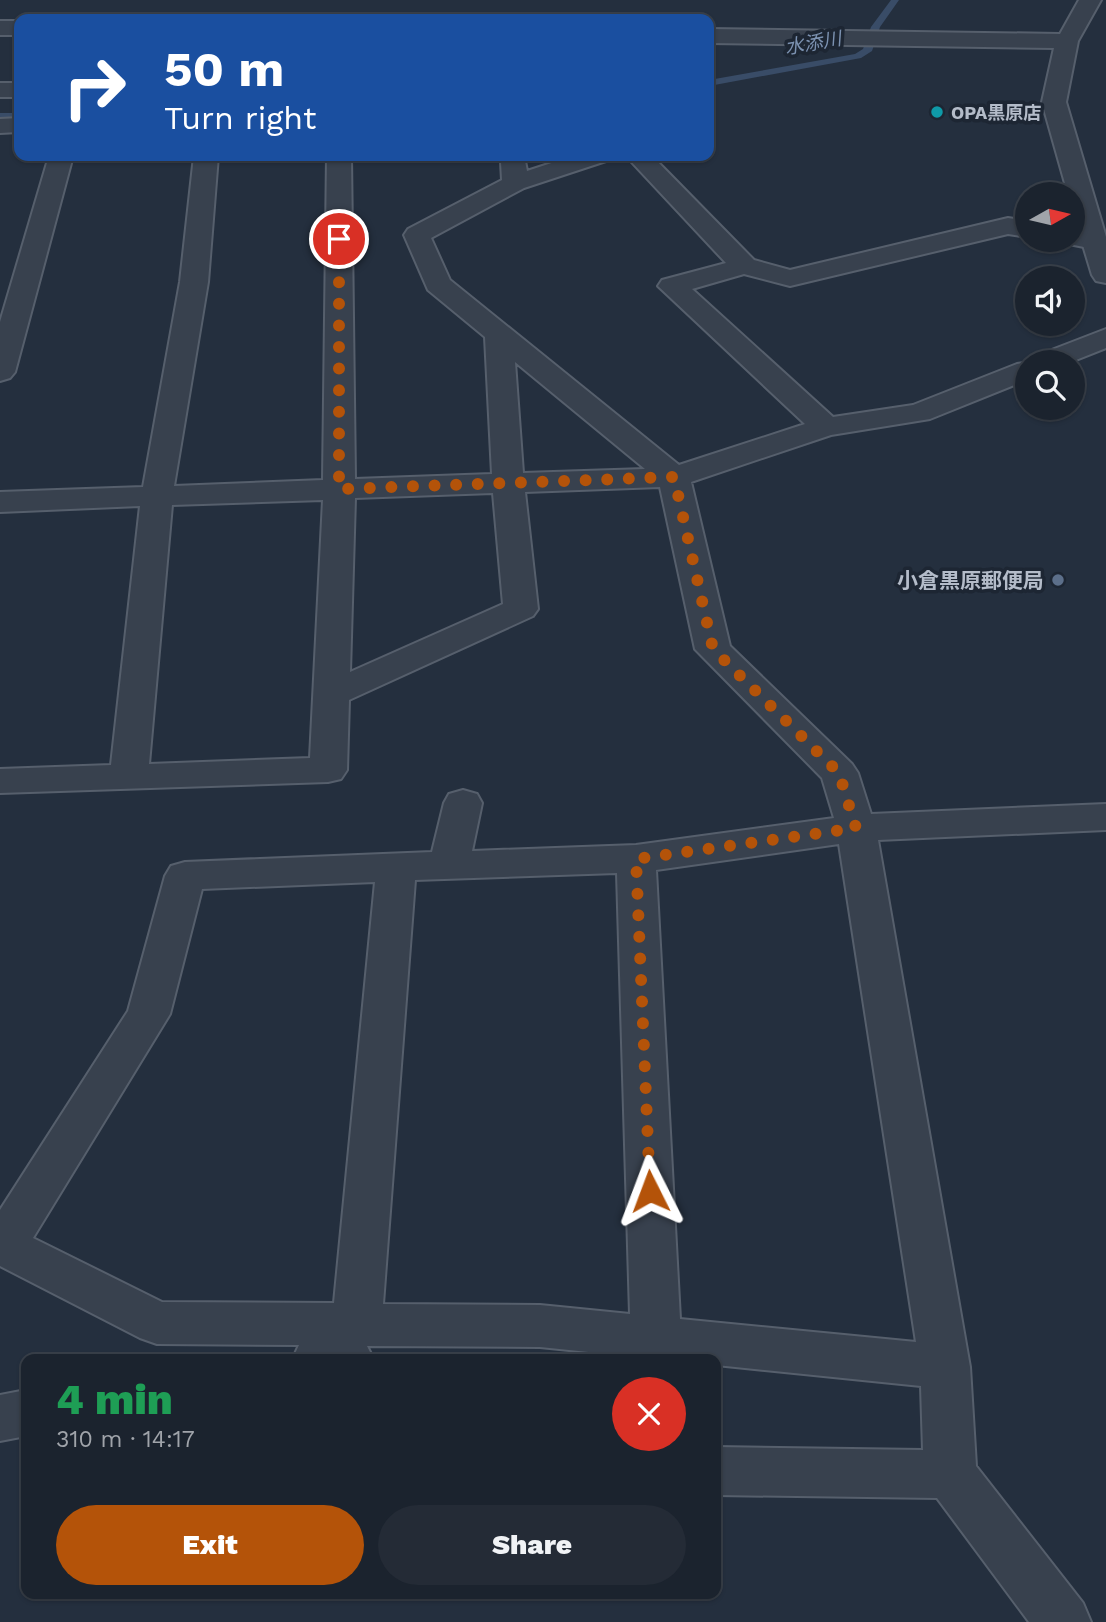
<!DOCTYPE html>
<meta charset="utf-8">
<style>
:root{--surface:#1b232e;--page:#242b36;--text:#f1f3f6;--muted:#a0a4aa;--line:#39404a;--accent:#b45309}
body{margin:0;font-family:"Work Sans","Noto Sans JP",sans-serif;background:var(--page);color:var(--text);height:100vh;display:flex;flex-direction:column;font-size:26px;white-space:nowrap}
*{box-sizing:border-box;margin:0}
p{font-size:23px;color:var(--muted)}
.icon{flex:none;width:38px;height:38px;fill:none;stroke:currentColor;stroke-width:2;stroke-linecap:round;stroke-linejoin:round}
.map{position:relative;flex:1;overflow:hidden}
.sheet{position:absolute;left:21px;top:1354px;width:700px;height:245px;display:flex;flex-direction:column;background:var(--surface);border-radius:14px;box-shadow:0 2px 5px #0004,0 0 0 2px var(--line)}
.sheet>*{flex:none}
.hud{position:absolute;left:14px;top:14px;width:700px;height:147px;border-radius:14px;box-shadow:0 2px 5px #0004,0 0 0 2px var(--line);background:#1a4fa0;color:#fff;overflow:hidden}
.needle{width:46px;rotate:82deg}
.fabs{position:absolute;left:1015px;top:182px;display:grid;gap:14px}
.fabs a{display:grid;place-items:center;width:70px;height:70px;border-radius:50%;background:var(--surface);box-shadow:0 2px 5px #0004,0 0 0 2px var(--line);font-size:35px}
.pin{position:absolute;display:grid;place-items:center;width:60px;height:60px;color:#fff;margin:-30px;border:4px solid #fff;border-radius:50%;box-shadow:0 2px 7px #0007}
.me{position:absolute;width:77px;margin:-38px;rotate:357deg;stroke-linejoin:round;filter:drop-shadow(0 0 5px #0008)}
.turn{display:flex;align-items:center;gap:24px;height:147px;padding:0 35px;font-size:32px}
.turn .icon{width:91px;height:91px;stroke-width:2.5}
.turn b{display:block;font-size:49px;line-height:60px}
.round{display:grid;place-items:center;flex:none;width:74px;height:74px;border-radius:37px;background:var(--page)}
.overview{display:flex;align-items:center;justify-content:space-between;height:119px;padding:0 35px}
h1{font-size:42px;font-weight:800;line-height:52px;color:#1e9e55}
.primary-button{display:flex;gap:14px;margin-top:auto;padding:14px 35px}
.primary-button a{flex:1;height:80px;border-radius:42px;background:var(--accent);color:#fff;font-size:28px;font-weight:800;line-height:80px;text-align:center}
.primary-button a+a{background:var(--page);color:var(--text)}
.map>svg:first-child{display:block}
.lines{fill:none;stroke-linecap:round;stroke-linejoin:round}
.stream{fill:#394c67;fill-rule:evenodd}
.minor-casing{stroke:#565f6c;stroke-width:4}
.tertiary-casing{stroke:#565f6c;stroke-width:4}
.minor{fill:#38414e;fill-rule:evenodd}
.tertiary{fill:#38414e;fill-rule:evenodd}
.route{stroke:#b45309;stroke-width:12;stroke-dasharray:0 21.6}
.culture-dot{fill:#0f9aa8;stroke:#1d2633;stroke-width:2.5}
.service-dot{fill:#5c6f8a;stroke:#1d2633;stroke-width:2.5}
.labels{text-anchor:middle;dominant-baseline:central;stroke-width:7;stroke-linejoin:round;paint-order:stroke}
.far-poi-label{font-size:18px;font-weight:bold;fill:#b4bcc9;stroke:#1d2633;text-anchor:start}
.far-water-label{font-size:19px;font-style:italic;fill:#7c92b1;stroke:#1d2633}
.poi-label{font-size:21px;font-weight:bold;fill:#b4bcc9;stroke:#1d2633;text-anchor:end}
</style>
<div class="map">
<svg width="1106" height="1622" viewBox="0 0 1106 1622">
<rect width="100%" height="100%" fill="#242f3e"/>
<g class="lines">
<g class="stream">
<polygon points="891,0 899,0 880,27 872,51 861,58 709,86 709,80 855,54 863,49 871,27"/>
<rect x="0" y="113" width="19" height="6"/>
</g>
<defs>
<g id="minor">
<rect x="0" y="83" width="19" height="14"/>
<polygon points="19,118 19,132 0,133 0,119"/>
<polygon points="49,156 73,156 15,372 10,378 0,381 0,322"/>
<path d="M 194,156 L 218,156 L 208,282 L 174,486 L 323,480 L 327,156 L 351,156 L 355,479 L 492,474 L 485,337 L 428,290 L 404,235 L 408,229 L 502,180 L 501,162 L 497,156 L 524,156 L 527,171 L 573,156 L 609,156 L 606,161 L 524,188 L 431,238 L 450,280 L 679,465 L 805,424 L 658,286 L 662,280 L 726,263 L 626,156 L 652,156 L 754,260 L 790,270 L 1008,218 L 1027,221 L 1027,237 L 1008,234 L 790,286 L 744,274 L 692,289 L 833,417 L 913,405 L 1017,364 L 1031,362 L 1027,362 L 1027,380 L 930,419 L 831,435 L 691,482 L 730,646 L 852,764 L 858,773 L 871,814 L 1106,804 L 1106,830 L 878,840 L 970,1367 L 976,1466 L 1083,1603 L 1091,1622 L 1029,1622 L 937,1498 L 716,1495 L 716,1447 L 923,1450 L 921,1386 L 716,1365 L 716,1360 L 656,1359 L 540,1347 L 367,1346 L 374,1360 L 292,1360 L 299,1345 L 157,1344 L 140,1338 L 0,1266 L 0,1210 L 128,1011 L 165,876 L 171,866 L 185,862 L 432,852 L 444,803 L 449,794 L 463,790 L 477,794 L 482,803 L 472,851 L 636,845 L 834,818 L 822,778 L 695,649 L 660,487 L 525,492 L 538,609 L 533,616 L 349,700 L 347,770 L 341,779 L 328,782 L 0,793 L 0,769 L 111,765 L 140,506 L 0,512 L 0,492 L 143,487 L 180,282 ZM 515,362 L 645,469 L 523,473 ZM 493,493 L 503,604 L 350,672 L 355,498 ZM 323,500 L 310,758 L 149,764 L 172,505 ZM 839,844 L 916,1342 L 680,1319 L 656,870 ZM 617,873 L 630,1314 L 540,1305 L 383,1304 L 415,880 ZM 375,882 L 334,1303 L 162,1302 L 33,1238 L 170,1014 L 202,889 Z"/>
<polygon points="1073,229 1103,235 1106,243 1103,247 1094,249 1064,243 1062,240 1073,240"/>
<polygon points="1106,329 1106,348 1071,362 1031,362 1036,356"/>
<polygon points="26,1390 26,1436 0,1441 0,1395"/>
</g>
<g id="tertiary">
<polygon points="1079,0 1101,0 1078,41 1066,102 1106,237 1106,283 1096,281 1092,275 1073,212 1073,194 1068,194 1042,102 1054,48 709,43 709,29 1060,34"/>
<rect x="0" y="21" width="19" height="14"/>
</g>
</defs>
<use href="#minor" class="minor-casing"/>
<use href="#tertiary" class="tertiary-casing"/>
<use href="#minor" class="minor"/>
<use href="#tertiary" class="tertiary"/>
</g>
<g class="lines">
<polyline class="route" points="339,239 339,489 674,477 713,649 839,773 856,828 636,859 650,1191"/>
</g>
<circle class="culture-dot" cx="937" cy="112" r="7"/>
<circle class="service-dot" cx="1058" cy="580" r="7"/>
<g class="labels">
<g class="far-poi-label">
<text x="951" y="112">OPA黒原店</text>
</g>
<g class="far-water-label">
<text transform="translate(813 43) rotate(-10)">水添川</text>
</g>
<g class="poi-label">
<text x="1044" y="580">小倉黒原郵便局</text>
</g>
</g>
</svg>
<div class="fabs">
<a><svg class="needle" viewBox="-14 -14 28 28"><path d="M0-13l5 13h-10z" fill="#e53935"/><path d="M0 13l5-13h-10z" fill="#a0a4aa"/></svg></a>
<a><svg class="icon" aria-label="sound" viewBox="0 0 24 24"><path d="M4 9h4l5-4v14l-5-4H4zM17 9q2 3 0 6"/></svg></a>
<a><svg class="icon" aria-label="search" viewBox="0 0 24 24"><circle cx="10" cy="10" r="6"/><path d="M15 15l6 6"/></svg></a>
</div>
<div class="pin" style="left:339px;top:239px;background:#d93025"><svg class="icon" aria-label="arrive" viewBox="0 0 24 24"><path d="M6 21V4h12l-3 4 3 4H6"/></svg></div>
<svg class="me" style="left:650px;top:1191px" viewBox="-20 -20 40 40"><path d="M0-17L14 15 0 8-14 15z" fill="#b45309" stroke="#fff" stroke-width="4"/></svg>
<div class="hud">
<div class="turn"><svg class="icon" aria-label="right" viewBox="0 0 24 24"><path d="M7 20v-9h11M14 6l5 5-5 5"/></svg><div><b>50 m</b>Turn right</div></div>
</div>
<section class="sheet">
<div class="overview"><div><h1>4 min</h1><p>310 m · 14:17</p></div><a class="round" style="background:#d93025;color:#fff"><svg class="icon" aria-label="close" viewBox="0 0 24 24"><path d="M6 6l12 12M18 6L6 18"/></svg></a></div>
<div class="primary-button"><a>Exit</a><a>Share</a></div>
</section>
</div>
